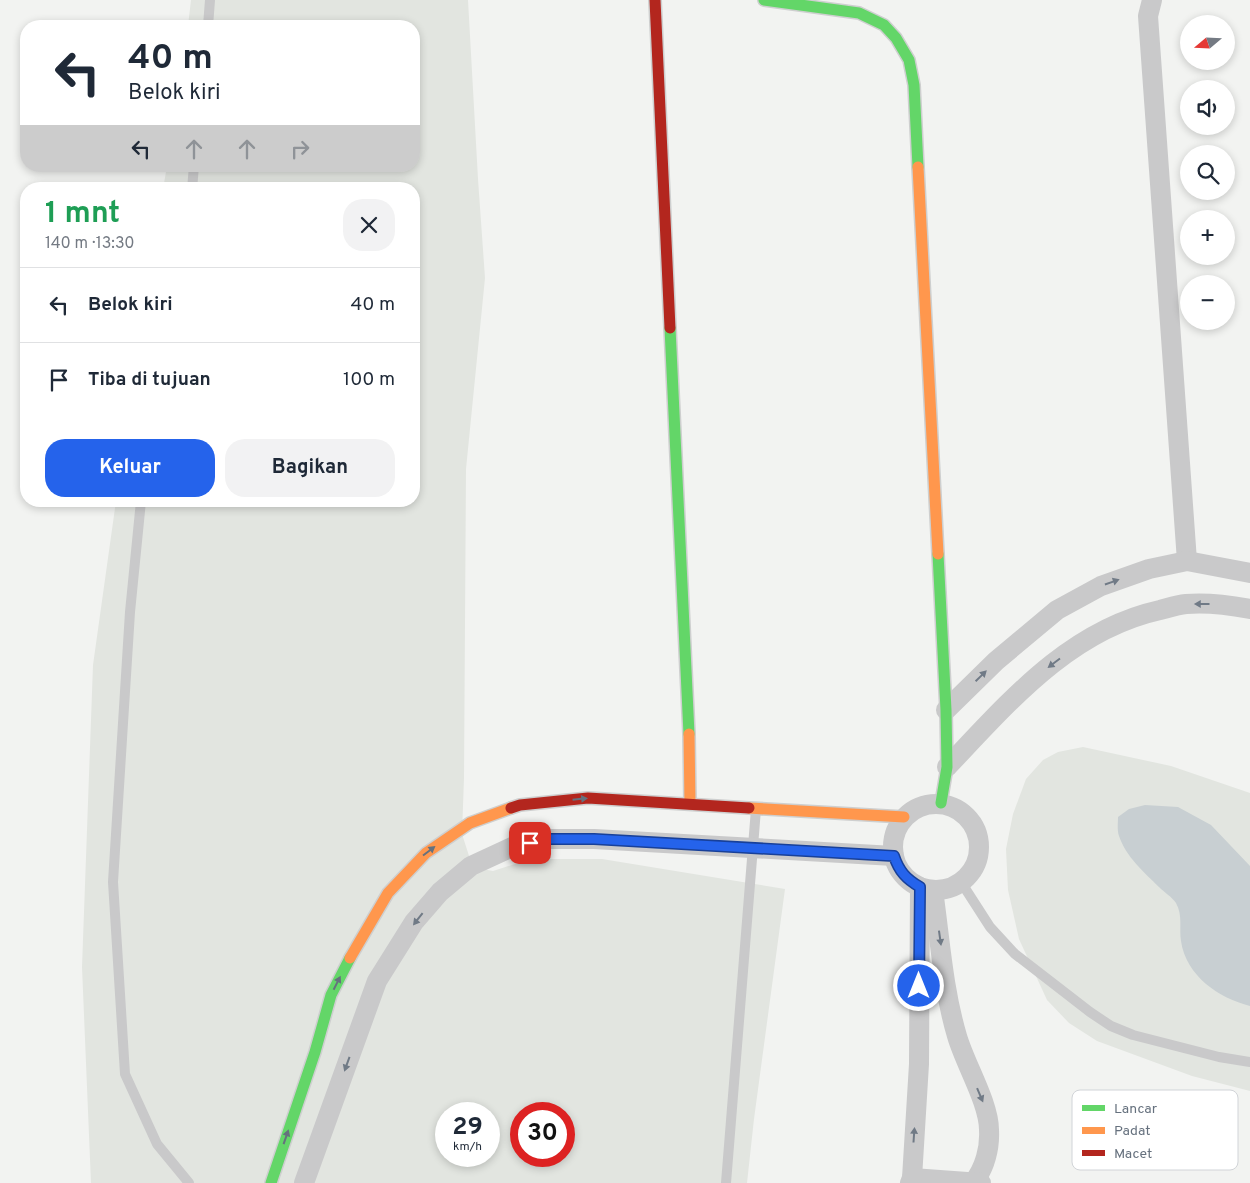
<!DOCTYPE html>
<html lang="id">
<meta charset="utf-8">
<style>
:root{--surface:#fff;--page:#f2f2f3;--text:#1f2937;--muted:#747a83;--line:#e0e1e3;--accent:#2563eb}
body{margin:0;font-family:Overpass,sans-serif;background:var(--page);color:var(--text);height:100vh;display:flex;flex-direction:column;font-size:19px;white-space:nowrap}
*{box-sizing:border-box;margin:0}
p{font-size:16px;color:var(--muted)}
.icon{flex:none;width:28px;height:28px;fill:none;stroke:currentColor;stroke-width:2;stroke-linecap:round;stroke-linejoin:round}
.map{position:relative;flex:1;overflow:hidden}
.panel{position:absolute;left:20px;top:182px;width:400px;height:325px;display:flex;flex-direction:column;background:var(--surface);border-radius:20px;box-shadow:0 2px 8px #0003}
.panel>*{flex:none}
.hud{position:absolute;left:20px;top:20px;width:400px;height:152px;border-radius:20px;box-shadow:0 2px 8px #0003;background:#fff;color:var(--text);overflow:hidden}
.needle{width:32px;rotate:251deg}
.fabs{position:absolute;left:1180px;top:15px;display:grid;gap:10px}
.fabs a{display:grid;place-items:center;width:55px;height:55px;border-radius:50%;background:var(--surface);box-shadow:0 2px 8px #0003;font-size:25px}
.speed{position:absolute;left:435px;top:1102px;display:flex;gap:10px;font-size:25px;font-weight:700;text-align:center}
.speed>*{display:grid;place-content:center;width:65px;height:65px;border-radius:50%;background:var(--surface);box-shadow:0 2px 8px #0003;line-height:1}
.speed small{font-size:12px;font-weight:400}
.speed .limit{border:8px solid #d22;background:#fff;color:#111}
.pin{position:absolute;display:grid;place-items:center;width:42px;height:42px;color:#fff;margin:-21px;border-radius:10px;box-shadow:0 2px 8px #0006}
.me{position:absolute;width:55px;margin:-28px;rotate:0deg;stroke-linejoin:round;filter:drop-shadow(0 0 4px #0008)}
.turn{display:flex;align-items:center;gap:18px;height:105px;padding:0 25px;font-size:22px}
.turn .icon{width:65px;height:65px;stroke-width:2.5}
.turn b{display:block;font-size:35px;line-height:42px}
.lanes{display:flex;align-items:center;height:48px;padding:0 25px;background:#0003;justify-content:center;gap:25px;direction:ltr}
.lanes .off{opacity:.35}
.round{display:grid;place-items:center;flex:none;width:52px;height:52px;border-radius:20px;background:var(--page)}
.summary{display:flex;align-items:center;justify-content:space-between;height:85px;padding:0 25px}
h1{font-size:30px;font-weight:700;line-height:38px;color:#1e9e55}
.cta{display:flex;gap:10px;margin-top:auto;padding:10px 25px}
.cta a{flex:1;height:58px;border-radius:20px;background:var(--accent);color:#fff;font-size:20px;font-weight:700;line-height:58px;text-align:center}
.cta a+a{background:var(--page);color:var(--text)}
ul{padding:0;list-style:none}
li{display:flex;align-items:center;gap:15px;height:75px;padding:0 25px;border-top:1px solid var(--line)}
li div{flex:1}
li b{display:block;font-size:19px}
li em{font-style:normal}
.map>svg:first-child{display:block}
.green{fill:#e2e5e0;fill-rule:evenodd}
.water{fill:#c8cfd2}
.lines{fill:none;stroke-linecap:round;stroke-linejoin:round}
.fast-casing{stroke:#cecfcf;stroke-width:14}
.slow-casing{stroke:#cecfcf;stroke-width:14}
.jam-casing{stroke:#cecfcf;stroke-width:14}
.lane{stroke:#c9c9ca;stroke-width:10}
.street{stroke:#c9c9ca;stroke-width:20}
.fast{stroke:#63d668;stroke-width:11}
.slow{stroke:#ff974d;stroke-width:11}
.jam{stroke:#b3261e;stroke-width:11}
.oneway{fill:#707a86}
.oneway2{fill:#66717e}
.route-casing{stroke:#184099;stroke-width:12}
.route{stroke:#2563eb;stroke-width:9}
.key{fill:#fff;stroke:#d1d4d8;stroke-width:1}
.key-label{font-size:14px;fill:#66717e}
</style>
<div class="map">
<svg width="1250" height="1183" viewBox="0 0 1250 1183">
<rect width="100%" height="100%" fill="#f2f3f1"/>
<g class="green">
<path d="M 191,0 L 468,0 L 478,179 L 485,278 L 466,469 L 464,778 L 462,834 L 470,859 L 482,869 L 493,871 L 518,863 L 551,859 L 602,859 L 785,889 L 754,1119 L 747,1183 L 91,1183 L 82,967 L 93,665 L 116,501 L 414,501 L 414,189 L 163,189 L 167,166 L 414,166 L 414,26 L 188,26 ZM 446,1114 L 489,1114 L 489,1156 L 446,1156 ZM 521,1114 L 564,1114 L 564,1156 L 521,1156 Z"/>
<polygon points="1083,747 1171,766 1250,793 1250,1091 1192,1076 1097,1041 1069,1023 1047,1000 1019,939 1008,890 1006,849 1013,814 1026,779 1043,760 1058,752"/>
</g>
<path class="water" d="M 1145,805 L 1178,807 L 1211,825 L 1250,866 L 1250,1006 C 1219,998 1186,976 1181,941 C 1179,928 1183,916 1176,903 C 1172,897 1164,892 1159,887 C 1144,872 1126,857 1119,836 C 1117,830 1118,823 1118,817 L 1129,809 Z"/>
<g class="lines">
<defs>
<g id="fast">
<polyline points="764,0 859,13 884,25 896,38 909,60 914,85 918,167"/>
<polyline points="670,328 689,734"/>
<polyline points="938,554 946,710 947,767 941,803"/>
<polyline points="271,1183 315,1052 331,995 350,958"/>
</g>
<g id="slow">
<polyline points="918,167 938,554"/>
<polyline points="689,734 690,804"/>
<polyline points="749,808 904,817"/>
<polyline points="350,958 388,893 426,853 470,823 511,808"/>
</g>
<g id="jam">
<polyline points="655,0 670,328"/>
<polyline points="511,808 520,805 588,798 749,808"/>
</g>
</defs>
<use href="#fast" class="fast-casing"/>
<use href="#slow" class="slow-casing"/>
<use href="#jam" class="jam-casing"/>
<g class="lane">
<polyline points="208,26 210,0"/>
<polyline points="192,189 194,166"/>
<polyline points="141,501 130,612 113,882 125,1074 157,1144 189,1183"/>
<polyline points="961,882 990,927 1015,954 1090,1012 1111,1026 1133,1035 1219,1057 1250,1062"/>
<polyline points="726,1183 756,809"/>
</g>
<g class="street">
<polyline points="1152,0 1148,16 1187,561"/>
<polyline points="946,710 996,661 1057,610 1101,586 1149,569 1187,561 1250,573"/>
<path d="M 947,767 C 1008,703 1069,630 1160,610 C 1168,608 1177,605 1186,604 C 1208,602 1229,605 1250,609"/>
<circle cx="936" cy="847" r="43"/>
<path d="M 933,890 C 940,939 943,989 957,1036 C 965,1064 989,1103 989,1130 C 990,1148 985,1168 973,1183"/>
<polyline points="912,1178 981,1183"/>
<polyline points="304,1183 377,981 414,922 440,892 471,866 512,847 547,839 594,839 894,856"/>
<polyline points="910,1183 912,1178 919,1064 920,887"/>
</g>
<use href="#fast" class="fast"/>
<use href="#slow" class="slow"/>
<use href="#jam" class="jam"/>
</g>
<defs><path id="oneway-solid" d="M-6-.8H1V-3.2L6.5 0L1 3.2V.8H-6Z" transform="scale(1.25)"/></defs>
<g class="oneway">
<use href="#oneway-solid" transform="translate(1112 582) rotate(-19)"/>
<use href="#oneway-solid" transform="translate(1202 604) rotate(180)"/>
<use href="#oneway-solid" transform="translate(1054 663) rotate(143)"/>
<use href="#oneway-solid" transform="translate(981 676) rotate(-44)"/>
<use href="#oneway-solid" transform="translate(418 919) rotate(128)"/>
<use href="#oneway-solid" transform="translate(940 938) rotate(82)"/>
<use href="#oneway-solid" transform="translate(347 1064) rotate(110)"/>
<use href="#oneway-solid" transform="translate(980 1095) rotate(67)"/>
<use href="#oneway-solid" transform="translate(914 1135) rotate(-86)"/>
</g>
<g class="oneway2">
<use href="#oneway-solid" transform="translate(580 799) rotate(-6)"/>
<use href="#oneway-solid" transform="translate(429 851) rotate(-37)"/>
<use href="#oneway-solid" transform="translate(337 983) rotate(-63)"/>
<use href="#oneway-solid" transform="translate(286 1137) rotate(-71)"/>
</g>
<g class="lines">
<defs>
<path id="route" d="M 530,843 L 547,839 L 594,839 L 894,856 C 899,871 906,879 920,887 L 919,986"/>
</defs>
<use href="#route" class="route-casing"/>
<use href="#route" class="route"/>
</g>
<rect x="1072" y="1090" width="166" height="80" rx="8" class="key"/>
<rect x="1082" y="1105" width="23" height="6" fill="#63d668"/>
<rect x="1082" y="1127" width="23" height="7" fill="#ff974d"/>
<rect x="1082" y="1150" width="23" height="6" fill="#b3261e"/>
<g class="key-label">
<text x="1114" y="1113">Lancar</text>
<text x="1114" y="1135">Padat</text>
<text x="1114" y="1158">Macet</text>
</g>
</svg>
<div class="fabs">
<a><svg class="needle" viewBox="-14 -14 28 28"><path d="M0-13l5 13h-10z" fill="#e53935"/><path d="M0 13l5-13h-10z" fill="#747a83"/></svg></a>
<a><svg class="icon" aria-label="sound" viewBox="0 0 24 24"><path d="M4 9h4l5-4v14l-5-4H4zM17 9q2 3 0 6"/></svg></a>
<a><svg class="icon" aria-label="search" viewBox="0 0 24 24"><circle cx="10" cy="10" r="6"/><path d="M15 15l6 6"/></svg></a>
<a>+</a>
<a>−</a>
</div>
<div class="speed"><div>29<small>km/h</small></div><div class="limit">30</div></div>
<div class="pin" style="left:530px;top:843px;background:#d93025"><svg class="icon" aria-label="arrive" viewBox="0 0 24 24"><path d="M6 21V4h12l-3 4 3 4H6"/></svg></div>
<svg class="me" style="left:919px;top:986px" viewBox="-20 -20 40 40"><circle r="17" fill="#2563eb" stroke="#fff" stroke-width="3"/><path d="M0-11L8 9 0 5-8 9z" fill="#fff"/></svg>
<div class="hud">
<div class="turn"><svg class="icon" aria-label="left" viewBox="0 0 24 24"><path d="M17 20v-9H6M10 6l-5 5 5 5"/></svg><div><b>40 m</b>Belok kiri</div></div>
<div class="lanes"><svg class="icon" aria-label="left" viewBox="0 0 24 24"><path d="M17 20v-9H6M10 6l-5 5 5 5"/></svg><svg class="icon off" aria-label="ahead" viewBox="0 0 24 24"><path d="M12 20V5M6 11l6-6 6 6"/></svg><svg class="icon off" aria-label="ahead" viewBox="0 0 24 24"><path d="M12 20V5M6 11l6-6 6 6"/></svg><svg class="icon off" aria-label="right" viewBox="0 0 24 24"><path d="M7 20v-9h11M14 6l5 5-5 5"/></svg></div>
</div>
<section class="panel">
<div class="summary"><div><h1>1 mnt</h1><p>140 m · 13:30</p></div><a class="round"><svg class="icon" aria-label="close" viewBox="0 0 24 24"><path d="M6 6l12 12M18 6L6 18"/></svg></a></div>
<ul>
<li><svg class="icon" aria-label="left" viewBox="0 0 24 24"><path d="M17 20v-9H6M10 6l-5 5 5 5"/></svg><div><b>Belok kiri</b></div><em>40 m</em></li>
<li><svg class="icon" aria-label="arrive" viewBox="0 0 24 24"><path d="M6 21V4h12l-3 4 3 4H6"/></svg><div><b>Tiba di tujuan</b></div><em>100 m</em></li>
</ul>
<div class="cta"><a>Keluar</a><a>Bagikan</a></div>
</section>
</div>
